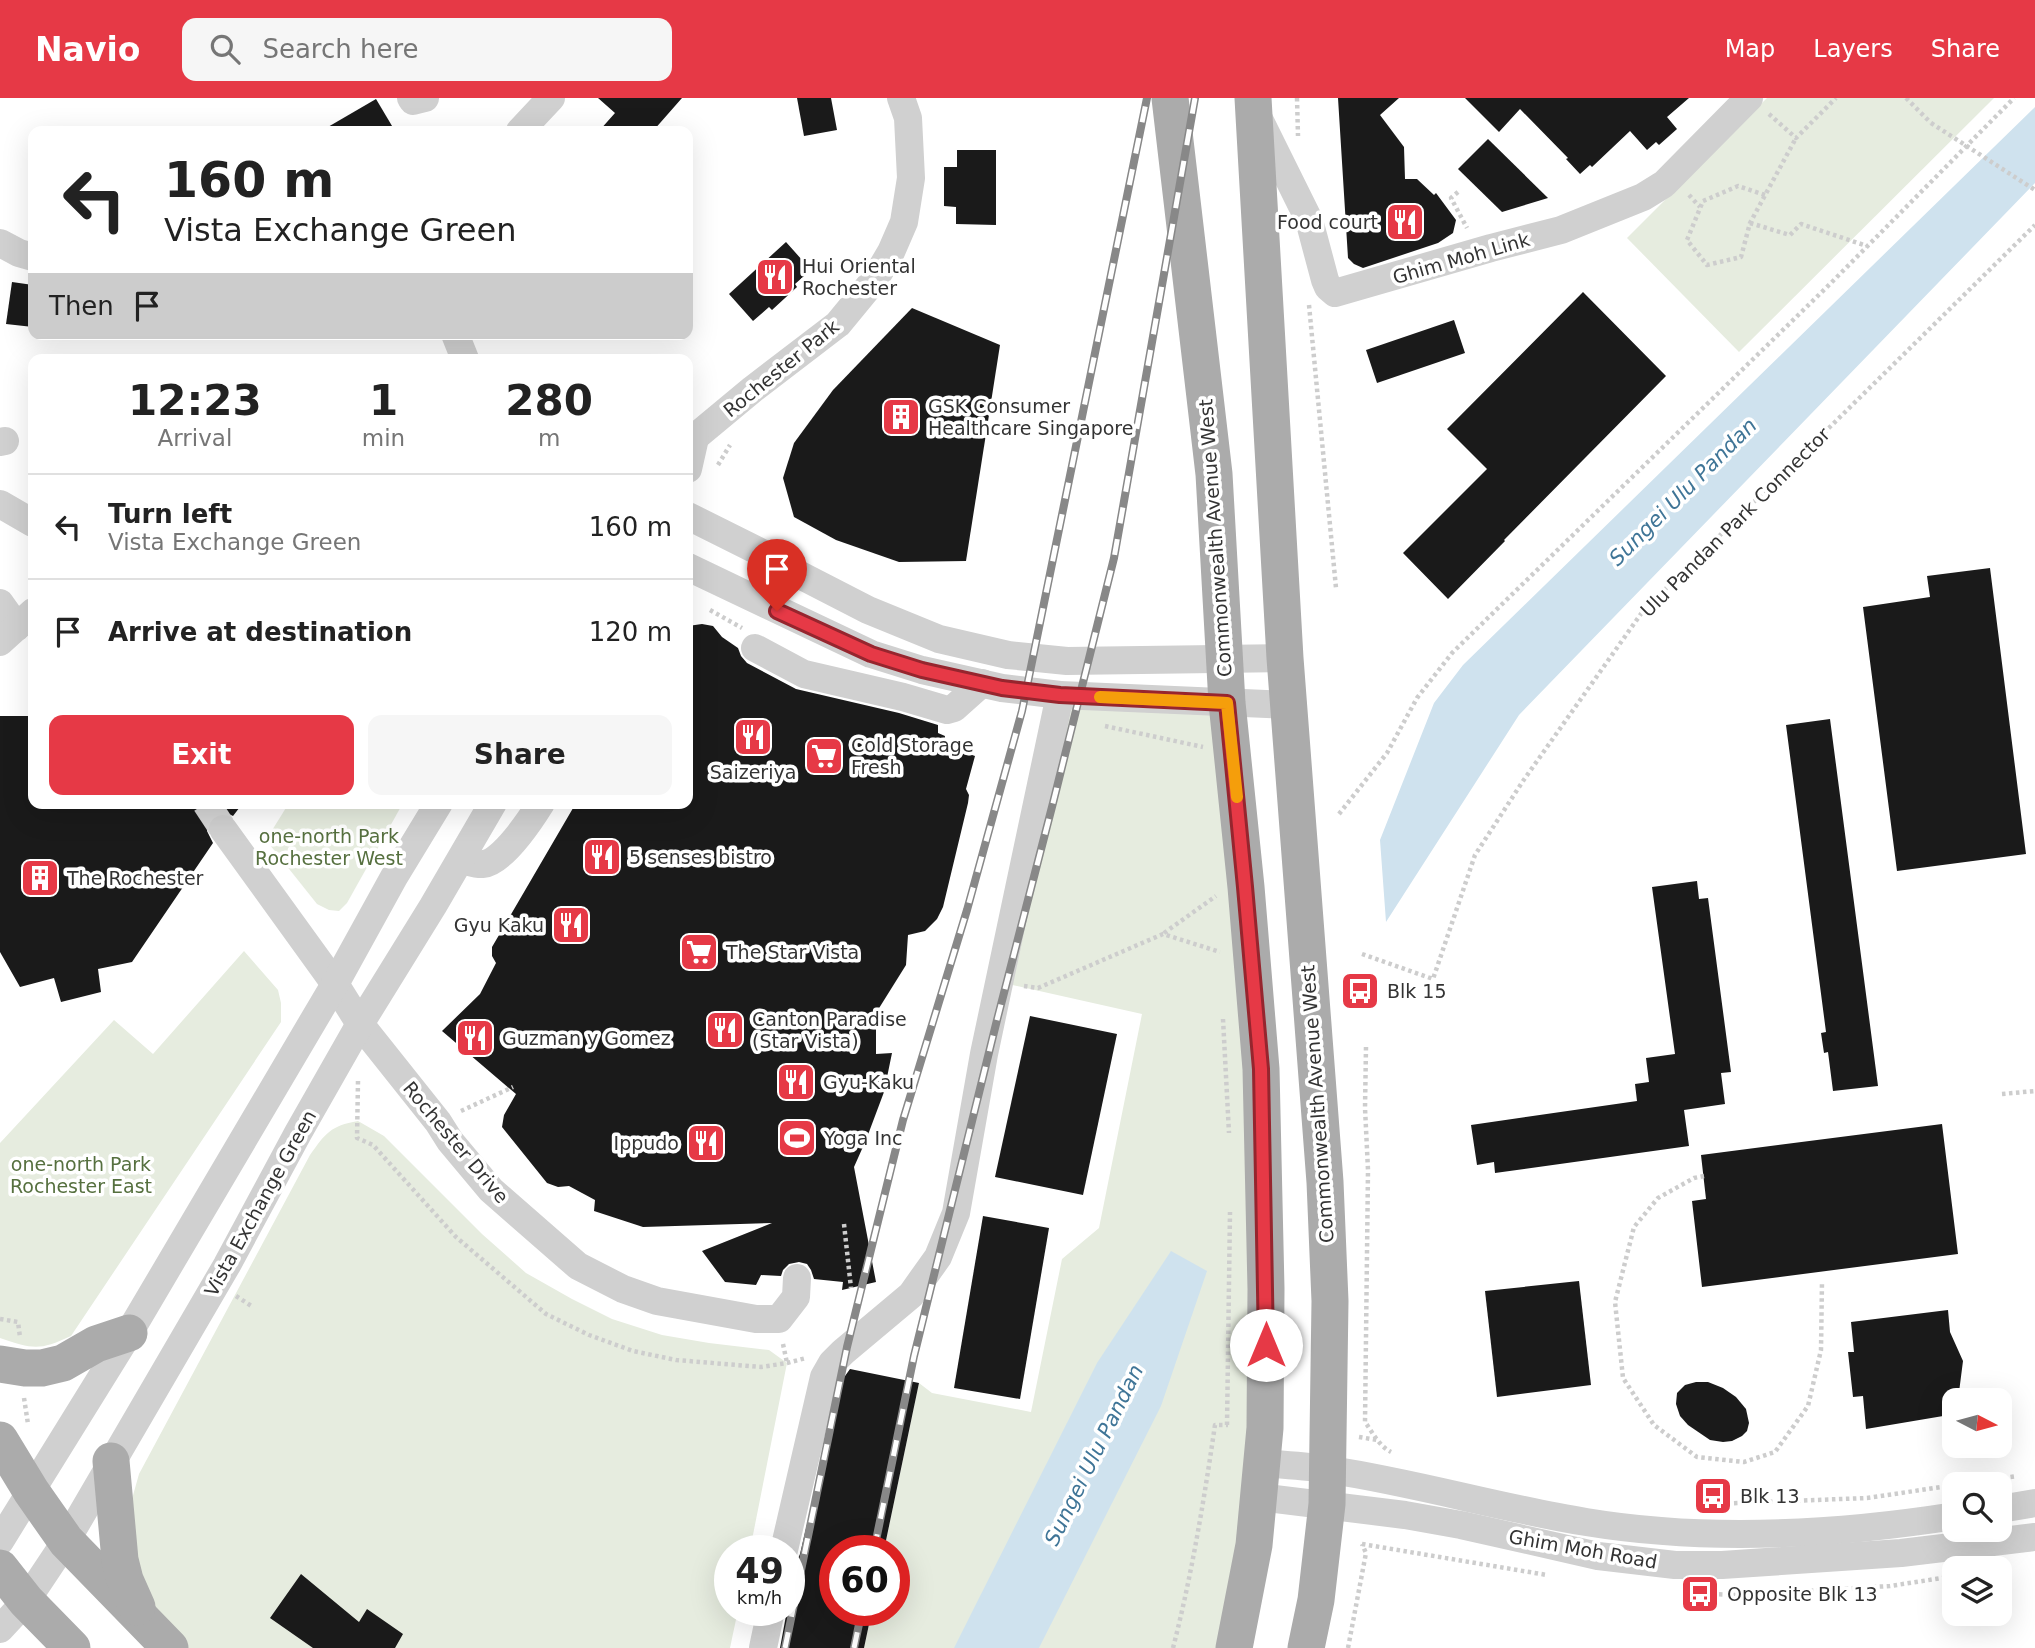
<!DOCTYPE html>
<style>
:root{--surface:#fff;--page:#f6f6f6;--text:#222;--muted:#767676;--line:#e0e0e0;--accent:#e63946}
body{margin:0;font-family:"DejaVu Sans",sans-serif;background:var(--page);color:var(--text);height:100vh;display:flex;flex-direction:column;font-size:26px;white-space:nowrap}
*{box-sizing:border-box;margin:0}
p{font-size:23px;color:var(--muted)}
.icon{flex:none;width:38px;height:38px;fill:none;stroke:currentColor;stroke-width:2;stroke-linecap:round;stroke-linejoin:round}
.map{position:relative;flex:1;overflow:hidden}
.side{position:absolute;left:28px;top:256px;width:665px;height:455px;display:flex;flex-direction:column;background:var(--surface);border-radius:14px;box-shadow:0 7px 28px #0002}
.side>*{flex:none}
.top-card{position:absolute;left:28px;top:28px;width:665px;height:214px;border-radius:14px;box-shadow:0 7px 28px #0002;background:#fff;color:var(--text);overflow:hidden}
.needle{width:46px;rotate:96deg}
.tools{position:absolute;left:1942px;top:1290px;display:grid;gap:14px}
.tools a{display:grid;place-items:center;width:70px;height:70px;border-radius:14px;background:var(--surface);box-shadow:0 7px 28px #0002;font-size:35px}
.speed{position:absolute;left:714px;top:1437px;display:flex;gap:14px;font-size:35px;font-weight:700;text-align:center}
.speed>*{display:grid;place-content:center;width:91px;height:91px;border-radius:50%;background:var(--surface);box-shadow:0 7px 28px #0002;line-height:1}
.speed small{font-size:18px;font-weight:400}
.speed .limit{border:10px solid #d22;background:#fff;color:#111}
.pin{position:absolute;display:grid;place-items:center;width:60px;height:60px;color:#fff;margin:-72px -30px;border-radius:50% 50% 50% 0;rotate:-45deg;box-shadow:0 0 7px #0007}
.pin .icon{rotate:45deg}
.me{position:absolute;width:77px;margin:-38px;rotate:0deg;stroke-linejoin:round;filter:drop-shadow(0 0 5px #0008)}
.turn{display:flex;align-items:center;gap:24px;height:147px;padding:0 21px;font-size:32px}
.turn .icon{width:91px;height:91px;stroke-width:2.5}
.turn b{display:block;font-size:49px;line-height:60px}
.then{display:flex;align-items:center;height:66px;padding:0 21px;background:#0003;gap:14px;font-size:26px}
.eta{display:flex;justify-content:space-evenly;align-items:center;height:119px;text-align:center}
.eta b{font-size:42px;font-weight:800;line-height:49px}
.cta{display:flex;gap:14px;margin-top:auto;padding:14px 21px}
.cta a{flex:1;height:80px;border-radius:14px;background:var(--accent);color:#fff;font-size:28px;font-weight:800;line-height:80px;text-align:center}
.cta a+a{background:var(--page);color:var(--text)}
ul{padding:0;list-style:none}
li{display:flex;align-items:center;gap:21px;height:105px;padding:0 21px;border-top:2px solid var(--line)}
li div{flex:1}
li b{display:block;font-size:26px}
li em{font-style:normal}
header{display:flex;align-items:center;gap:42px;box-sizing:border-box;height:98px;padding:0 35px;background:var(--accent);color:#fff}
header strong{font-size:33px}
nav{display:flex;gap:38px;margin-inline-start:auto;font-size:24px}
.search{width:490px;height:63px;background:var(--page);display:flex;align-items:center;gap:18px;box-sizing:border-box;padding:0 24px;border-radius:14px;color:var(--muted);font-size:26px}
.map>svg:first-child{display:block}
.green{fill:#e6ecdf}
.water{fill:#cfe2ee}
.building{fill:#1a1a1a}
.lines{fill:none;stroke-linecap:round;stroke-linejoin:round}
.minor-tunnel{stroke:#d6d6d6;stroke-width:28;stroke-dasharray:28 14;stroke-linecap:butt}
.path{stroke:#cdcdcd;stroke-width:4.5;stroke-dasharray:3.5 3.5;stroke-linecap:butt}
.minor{stroke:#d0d0d0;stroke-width:28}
.major{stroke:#ababab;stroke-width:37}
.rail-casing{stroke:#888;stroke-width:8}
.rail{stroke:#fff;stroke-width:5;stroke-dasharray:16;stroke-linecap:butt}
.path-bridge{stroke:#cdcdcd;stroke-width:4.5;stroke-dasharray:3.5 3.5;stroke-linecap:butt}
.route-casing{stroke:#96252e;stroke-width:18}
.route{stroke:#e63946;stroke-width:12}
.slow{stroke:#f59e0b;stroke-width:12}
.labels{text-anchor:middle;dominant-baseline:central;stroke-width:7;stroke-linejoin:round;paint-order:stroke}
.poi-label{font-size:19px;fill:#333;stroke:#fff;text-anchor:start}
.street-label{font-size:19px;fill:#333;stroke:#fff}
.park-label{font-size:19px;fill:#56703f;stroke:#fff}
.water-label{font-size:21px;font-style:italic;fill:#3f7597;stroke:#fff}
</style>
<header>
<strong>Navio</strong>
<div class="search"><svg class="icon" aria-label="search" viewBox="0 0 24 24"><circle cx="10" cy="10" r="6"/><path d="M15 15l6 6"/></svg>Search here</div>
<nav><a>Map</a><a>Layers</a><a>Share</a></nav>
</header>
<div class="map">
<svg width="2035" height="1550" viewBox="0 0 2035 1550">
<rect width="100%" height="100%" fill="#fff"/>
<g class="green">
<polygon points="1767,0 1994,0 1739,254 1627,140"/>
<polygon points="1060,597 1227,605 1266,1191 1234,1550 864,1550 872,1512 894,1512 894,1452 884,1452 919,1285 932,1295 1031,1314 1062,1161 1099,1130 1142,916 999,884"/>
<polygon points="289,705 403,705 347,805 339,813 329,812 317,806 266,742"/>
<path d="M 244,853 L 278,892 L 281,905 L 281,924 L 71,1238 C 39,1253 33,1251 0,1240 L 0,1045 L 114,922 L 153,956 Z"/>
<path d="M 358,1023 L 384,1038 L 482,1136 L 526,1175 L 572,1201 L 612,1221 L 662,1237 L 709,1245 L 769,1252 L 787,1265 L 750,1452 L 730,1452 L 730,1512 L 738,1512 L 730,1550 L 182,1550 L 141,1496 L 132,1401 L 139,1376 L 310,1057 C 326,1035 330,1028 358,1023 Z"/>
</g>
<g class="water">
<polygon points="2035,9 2035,85 1519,617 1386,824 1380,742 1434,605 1463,567"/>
<polygon points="1171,1153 1207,1173 1161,1308 1039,1550 954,1550 1097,1265"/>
</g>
<g class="building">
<polygon points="598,0 682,0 653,33 599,33 615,15"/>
<polygon points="797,0 831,0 837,32 804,38"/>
<polygon points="1338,0 1399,0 1380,17 1404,49 1405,81 1417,81 1434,97 1436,95 1456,122 1453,135 1438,145 1363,170 1354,166 1348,160"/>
<polygon points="1465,0 1689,0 1667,19 1677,31 1659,47 1656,44 1647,52 1630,33 1592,69 1590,67 1580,76 1566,61 1568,60 1520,11 1499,34"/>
<polygon points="376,1 395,33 321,33"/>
<polygon points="1488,41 1548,100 1502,114 1458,71"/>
<polygon points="957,52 996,52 996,127 956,126 956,109 944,108 944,69 957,69"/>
<polygon points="786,144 811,172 795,186 797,189 772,212 769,209 753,223 729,196"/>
<polygon points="12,184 33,187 33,229 6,226"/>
<polygon points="1583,194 1666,278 1504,442 1505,443 1448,501 1403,455 1487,371 1447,331"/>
<polygon points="912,210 1000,247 966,463 899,464 836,442 794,419 783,380 794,345 833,292"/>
<polygon points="1454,222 1465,255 1377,285 1366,252"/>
<polygon points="1990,470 2026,756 1897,773 1863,509 1930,499 1927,478"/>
<polygon points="702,526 713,528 722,539 738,550 741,558 747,565 796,591 899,615 938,627 938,635 945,638 944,647 975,658 966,691 969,697 968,705 943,809 937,821 925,833 908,837 906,867 876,915 876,956 892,955 884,994 866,1042 854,1069 876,1184 842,1192 843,1184 814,1181 811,1172 807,1166 799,1164 789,1166 783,1172 781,1178 761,1177 756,1187 725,1184 702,1153 772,1125 643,1129 594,1113 595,1102 569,1088 558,1089 547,1085 502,1029 504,1017 516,996 442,933 480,896 496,865 492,858 492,849 576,705 688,705 688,528"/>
<polygon points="0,618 33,618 33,705 243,705 233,718 229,716 221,715 213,718 208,724 207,733 213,745 132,864 98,871 101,894 61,904 54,880 20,889 0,854"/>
<polygon points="1830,621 1878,988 1833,993 1828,954 1824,955 1821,935 1826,934 1786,627"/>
<polygon points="1697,783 1699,801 1708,800 1731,974 1721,975 1725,1006 1684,1012 1689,1048 1495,1075 1494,1064 1477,1067 1471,1027 1637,1003 1635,986 1649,984 1646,960 1675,956 1652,789"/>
<polygon points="1030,918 1117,936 1083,1097 995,1079"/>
<polygon points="1942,1026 1958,1156 1702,1189 1692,1103 1706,1101 1701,1057"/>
<polygon points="983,1118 1049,1130 1020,1301 954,1290"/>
<polygon points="1579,1183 1591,1287 1497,1299 1485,1193"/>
<polygon points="1948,1212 1950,1234 1963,1263 1958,1302 1955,1302 1955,1316 1866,1331 1863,1298 1853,1299 1848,1254 1854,1254 1851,1224"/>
<polygon points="850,1271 919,1285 884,1452 835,1452 835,1512 872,1512 864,1550 780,1550 787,1512 789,1512 789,1479 792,1466 797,1463 800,1456 840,1285"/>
<polygon points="1696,1284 1708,1284 1723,1290 1736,1299 1746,1311 1749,1325 1747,1333 1742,1338 1732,1343 1723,1344 1710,1342 1688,1327 1680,1318 1676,1306 1677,1295 1685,1287"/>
<polygon points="301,1476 359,1524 367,1511 403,1536 395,1550 313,1550 270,1520"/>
</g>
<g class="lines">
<polyline class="minor-tunnel" points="206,705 223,731"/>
<g class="path">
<polyline points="1297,0 1298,38"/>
<polyline points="1906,0 1931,25"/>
<polyline points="1769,16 1796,40 1836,0"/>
<polyline points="1458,94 1451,100 1467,130"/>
<polyline points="1689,97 1700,109"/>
<polyline points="1765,97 1738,88 1703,103 1687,142 1707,167 1741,159 1750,125 1796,40"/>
<polyline points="1750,125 1790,137 1801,126 1867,148"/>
<polyline points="1309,207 1336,490"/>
<polyline points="718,367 730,347"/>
<polyline points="710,512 742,530"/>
<polyline points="1105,628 1203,649"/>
<polyline points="1339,716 1387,655 1417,600 1452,555 1830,186 2014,0"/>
<polyline points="1164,835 1216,798"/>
<polyline points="1362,856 1433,881 1475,757 1523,683 1643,513 2035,127"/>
<polyline points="1024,888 1038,890 1163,836 1220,854"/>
<polyline points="1223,921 1229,1035"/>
<path d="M 1366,949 L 1365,1010 L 1368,1072 L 1365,1324 C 1373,1335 1379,1348 1391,1354"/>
<polyline points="358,983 357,1040 373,1047 456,1139 546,1216 589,1237 633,1253 676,1262 761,1269 787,1265 806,1260"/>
<polyline points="2002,996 2035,993"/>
<polyline points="461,1013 513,989"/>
<polyline points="1704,1078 1694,1080 1658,1100 1634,1129 1615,1204 1623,1280 1654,1327 1697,1359 1744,1364 1775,1354 1808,1308 1821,1252 1822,1183"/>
<polyline points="844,1126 851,1190"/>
<polyline points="236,1198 253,1209"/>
<polyline points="0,1221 18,1224 20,1239"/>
<polyline points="783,1246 787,1265"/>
<polyline points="24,1300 28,1326"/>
<polyline points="1227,1327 1230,1114"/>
<polyline points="1359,1339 1377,1342"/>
<polyline points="1962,1386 2017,1378"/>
<polyline points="1713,1406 1867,1400 1955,1387"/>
<polyline points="1362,1446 1547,1477"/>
<polyline points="1712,1496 1738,1497 1890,1488 1955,1478"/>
<path d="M 1173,1550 C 1192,1476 1204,1402 1215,1327 L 1228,1327"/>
<polyline points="1348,1550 1366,1455 1362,1446"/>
</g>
<g class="minor">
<polyline points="411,0 413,3 425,0"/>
<polyline points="1257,17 1309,122 1325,182 1328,189 1335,195 1491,150 1561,132 1643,99 1664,86 1749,0"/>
<polyline points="520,33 551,0"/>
<polyline points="0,145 19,155 33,159"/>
<polyline points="455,236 465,261"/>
<polyline points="0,344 5,343"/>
<polyline points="688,345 753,291 838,226 875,181 891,154 904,124 911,80 908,20 901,0"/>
<polyline points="688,371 695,340"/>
<polyline points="0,406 33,425"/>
<polyline points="688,418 762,455 798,476 868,512 939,541 1008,557 1067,563 1285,560"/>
<polyline points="688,469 871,556 922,572 1002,590 1060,597 1288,607"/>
<polyline points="0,505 17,529"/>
<polyline points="0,544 33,514"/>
<polyline points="755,550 804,576 903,599 947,612 954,610 982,585"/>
<polyline points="223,731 335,886 360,926 438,1024 450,1043 491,1092 578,1168 623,1191 657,1203 756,1221 779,1221 796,1199 797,1180"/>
<path d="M 461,762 C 467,763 477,767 483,766 C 502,765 531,721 541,705"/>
<path d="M 1263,1365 C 1285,1367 1309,1368 1331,1372 C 1417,1385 1500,1410 1586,1424 C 1707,1444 1834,1437 1955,1418"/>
<polyline points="1259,1399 1405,1417 1461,1427 1598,1458 1675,1467 1722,1467 1901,1455 2035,1439"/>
<polyline points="2000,1411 2035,1405"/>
<polyline points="0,1443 129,1235 335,886 394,779 439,705"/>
<polyline points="784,1452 824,1279 832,1265 843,1254 911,1197 938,1159 956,1115 984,956 1060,597"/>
<polyline points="0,1531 26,1503 66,1443 227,1167 298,1035 360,926 433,808 493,705"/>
<polyline points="763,1550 771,1512"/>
</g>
<g class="major">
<polyline points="1170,0 1214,376 1227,605 1246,789 1261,971 1266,1191 1265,1330 1254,1447 1234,1550"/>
<polyline points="1253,0 1285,560 1325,1084 1330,1203 1327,1406 1316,1502 1306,1550"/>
<polyline points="0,1266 25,1270 42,1270 63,1265 96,1246 129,1235"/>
<polyline points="0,1342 31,1393 66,1443 170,1550"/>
<polyline points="111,1363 120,1462 125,1482 137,1509"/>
<polyline points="0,1470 26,1503 72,1550"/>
</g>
<defs>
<g id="rail">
<polyline points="874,1452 914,1258 997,922 1053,705 1114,460 1195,0"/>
<polyline points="785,1550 847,1249 903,1022 967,812 1022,613 1147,0"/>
<polyline points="854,1550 862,1512"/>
</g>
</defs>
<use href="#rail" class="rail-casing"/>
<use href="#rail" class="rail"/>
<polyline class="path-bridge" points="1931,25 2035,92"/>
</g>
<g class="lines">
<defs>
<polyline id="route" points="777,513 871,556 922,572 1002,590 1060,597 1227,605 1245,789 1261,971 1266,1247"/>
</defs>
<use href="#route" class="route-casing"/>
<use href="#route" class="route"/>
<polyline class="slow" points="1100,599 1227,605 1237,699"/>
</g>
<defs>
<symbol id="restaurant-square" viewBox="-11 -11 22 22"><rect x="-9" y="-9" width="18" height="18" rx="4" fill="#e63946" stroke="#fff"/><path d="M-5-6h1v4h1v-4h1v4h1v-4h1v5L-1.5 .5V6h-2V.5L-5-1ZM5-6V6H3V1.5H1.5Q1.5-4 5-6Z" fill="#fff"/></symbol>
<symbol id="building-square" viewBox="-11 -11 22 22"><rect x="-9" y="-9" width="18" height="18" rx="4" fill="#e63946" stroke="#fff"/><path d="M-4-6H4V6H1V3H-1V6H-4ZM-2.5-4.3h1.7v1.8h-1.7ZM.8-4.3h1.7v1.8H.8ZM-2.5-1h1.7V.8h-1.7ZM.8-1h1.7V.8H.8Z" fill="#fff"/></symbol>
<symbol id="supermarket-square" viewBox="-11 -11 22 22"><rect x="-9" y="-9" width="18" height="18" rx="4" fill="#e63946" stroke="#fff"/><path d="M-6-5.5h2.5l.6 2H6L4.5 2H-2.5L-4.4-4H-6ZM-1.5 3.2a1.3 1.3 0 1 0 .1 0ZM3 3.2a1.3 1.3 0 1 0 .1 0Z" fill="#fff"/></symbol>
<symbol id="bus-square" viewBox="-11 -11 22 22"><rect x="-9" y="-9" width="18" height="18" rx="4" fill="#e63946" stroke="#fff"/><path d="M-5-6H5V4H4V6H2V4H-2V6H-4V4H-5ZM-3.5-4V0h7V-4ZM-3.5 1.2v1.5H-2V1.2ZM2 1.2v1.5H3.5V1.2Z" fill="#fff"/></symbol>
<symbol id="stadium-square" viewBox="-11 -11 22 22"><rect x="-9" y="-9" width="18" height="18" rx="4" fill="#e63946" stroke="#fff"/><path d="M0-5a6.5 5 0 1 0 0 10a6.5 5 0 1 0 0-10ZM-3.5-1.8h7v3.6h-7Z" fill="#fff"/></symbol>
</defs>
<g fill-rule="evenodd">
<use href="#restaurant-square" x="1383" y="102" width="44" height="44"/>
<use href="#restaurant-square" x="753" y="157" width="44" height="44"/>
<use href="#building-square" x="879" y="297" width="44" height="44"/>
<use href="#restaurant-square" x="731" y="617" width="44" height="44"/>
<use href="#supermarket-square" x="802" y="636" width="44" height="44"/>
<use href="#restaurant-square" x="580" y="737" width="44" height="44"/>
<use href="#building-square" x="18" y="758" width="44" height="44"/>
<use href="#restaurant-square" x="549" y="805" width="44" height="44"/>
<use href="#supermarket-square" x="677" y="832" width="44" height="44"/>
<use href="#bus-square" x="1338" y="871" width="44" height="44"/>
<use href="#restaurant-square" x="703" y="910" width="44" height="44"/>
<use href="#restaurant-square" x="453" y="918" width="44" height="44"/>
<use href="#restaurant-square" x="774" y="962" width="44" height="44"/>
<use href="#stadium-square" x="775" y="1018" width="44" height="44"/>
<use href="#restaurant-square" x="684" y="1023" width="44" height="44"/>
<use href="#bus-square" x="1691" y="1376" width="44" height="44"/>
<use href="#bus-square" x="1678" y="1474" width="44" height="44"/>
</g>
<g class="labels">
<g class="poi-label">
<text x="1378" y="124" text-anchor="end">Food court</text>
<text x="802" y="168">Hui Oriental<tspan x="802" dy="22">Rochester</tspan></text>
<text x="928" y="308">GSK Consumer<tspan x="928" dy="22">Healthcare Singapore</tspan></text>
<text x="851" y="647">Cold Storage<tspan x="851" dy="22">Fresh</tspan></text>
<text x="753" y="674" text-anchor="middle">Saizeriya</text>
<text x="629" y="759">5 senses bistro</text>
<text x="67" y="780">The Rochester</text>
<text x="544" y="827" text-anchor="end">Gyu Kaku</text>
<text x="726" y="854">The Star Vista</text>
<text x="1387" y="893">Blk 15</text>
<text x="752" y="921">Canton Paradise<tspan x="752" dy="22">(Star Vista)</tspan></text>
<text x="502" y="940">Guzman y Gomez</text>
<text x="823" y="984">Gyu-Kaku</text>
<text x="824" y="1040">Yoga Inc</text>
<text x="679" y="1045" text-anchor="end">Ippudo</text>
<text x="1740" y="1398">Blk 13</text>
<text x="1727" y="1496">Opposite Blk 13</text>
</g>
<g class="street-label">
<text transform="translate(1461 160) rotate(-16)">Ghim Moh Link</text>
<text transform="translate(781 270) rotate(-39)">Rochester Park</text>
<text transform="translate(1735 424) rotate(-45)">Ulu Pandan Park Connector</text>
<text transform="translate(1215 440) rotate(-94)">Commonwealth Avenue West</text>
<text transform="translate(1317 1006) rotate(-94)">Commonwealth Avenue West</text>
<text transform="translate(456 1044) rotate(50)">Rochester Drive</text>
<text transform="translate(260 1105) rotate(-61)">Vista Exchange Green</text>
<text transform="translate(1583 1451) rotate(10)">Ghim Moh Road</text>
</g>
<g class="park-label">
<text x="329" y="738">one-north Park<tspan x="329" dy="22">Rochester West</tspan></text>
<text x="81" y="1066">one-north Park<tspan x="81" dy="22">Rochester East</tspan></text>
</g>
<g class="water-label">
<text transform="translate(1683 394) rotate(-45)">Sungei Ulu Pandan</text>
<text transform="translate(1094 1357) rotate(-64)">Sungei Ulu Pandan</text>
</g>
</g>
</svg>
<div class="tools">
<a><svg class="needle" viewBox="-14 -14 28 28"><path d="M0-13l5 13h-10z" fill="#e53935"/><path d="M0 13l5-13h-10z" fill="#767676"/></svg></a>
<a><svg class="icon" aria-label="search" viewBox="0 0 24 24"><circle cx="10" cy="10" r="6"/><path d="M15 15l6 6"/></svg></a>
<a><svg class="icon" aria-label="layers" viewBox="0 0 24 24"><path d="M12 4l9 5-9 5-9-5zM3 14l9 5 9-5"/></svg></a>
</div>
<div class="speed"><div>49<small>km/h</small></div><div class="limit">60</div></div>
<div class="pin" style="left:777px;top:513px;background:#d93025"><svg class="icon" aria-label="arrive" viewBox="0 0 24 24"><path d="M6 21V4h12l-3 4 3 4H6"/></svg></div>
<svg class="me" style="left:1266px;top:1247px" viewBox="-20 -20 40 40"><circle r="19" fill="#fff"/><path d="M0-13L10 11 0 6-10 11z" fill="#e63946"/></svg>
<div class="top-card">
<div class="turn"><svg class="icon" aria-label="left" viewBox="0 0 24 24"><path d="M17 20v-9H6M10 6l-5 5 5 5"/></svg><div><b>160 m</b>Vista Exchange Green</div></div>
<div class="then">Then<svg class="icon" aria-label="arrive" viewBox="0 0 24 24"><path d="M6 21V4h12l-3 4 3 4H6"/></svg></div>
</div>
<section class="side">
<div class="eta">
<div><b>12:23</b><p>Arrival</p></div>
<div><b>1</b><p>min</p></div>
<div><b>280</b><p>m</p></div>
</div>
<ul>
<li><svg class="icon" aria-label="left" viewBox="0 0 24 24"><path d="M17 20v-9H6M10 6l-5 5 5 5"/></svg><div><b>Turn left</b><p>Vista Exchange Green</p></div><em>160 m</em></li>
<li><svg class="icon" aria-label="arrive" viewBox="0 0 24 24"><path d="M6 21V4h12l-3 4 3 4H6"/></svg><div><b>Arrive at destination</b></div><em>120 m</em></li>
</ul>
<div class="cta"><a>Exit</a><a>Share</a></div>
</section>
</div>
